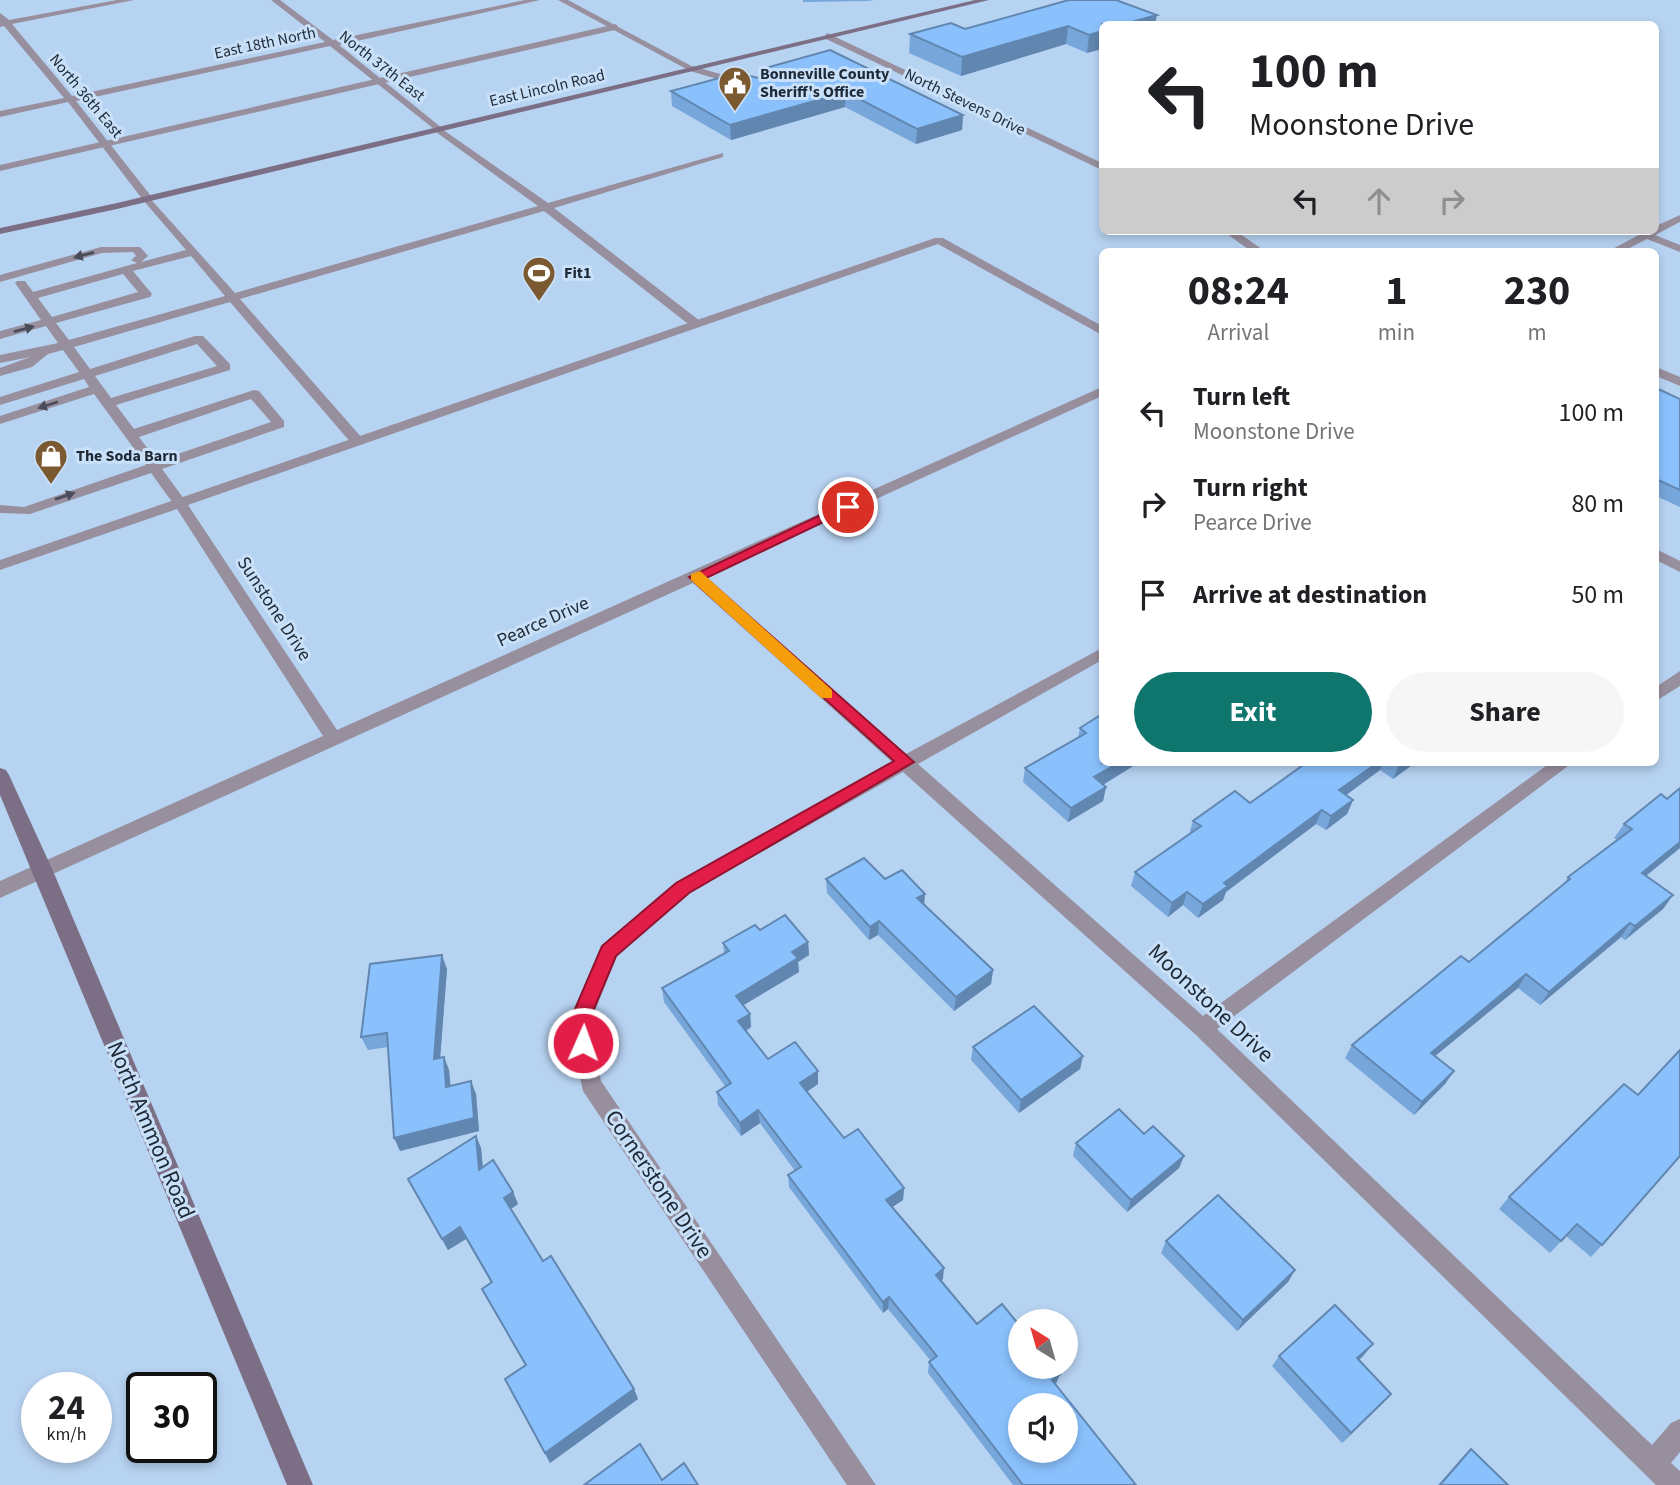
<!DOCTYPE html>
<style>
:root{--surface:#fff;--page:#f6f6f6;--text:#202124;--muted:#757577;--accent:#0f766e}
body{margin:0;font-family:"Source Sans 3",sans-serif;background:var(--page);color:var(--text);height:100vh;display:flex;flex-direction:column;font-size:26px;white-space:nowrap}
*{box-sizing:border-box;margin:0}
p{font-size:23px;color:var(--muted)}
.icon{flex:none;width:38px;height:38px;fill:none;stroke:currentColor;stroke-width:2;stroke-linecap:round;stroke-linejoin:round}
.map{position:relative;flex:1;overflow:hidden}
.drawer{position:absolute;left:1099px;top:248px;width:560px;height:518px;display:flex;flex-direction:column;background:var(--surface);border-radius:10px;box-shadow:0 4px 10px #0003}
.drawer>*{flex:none}
.guide{position:absolute;left:1099px;top:21px;width:560px;height:214px;border-radius:10px;box-shadow:0 4px 10px #0003;background:#fff;color:var(--text);overflow:hidden}
.needle{width:46px;rotate:323deg}
.tools{position:absolute;left:1008px;top:1309px;display:grid;gap:14px}
.tools a{display:grid;place-items:center;width:70px;height:70px;border-radius:50%;background:var(--surface);box-shadow:0 4px 10px #0003;font-size:35px}
.speed{position:absolute;left:21px;top:1372px;display:flex;gap:14px;font-size:35px;font-weight:700;text-align:center}
.speed>*{display:grid;place-content:center;width:91px;height:91px;border-radius:50%;background:var(--surface);box-shadow:0 4px 10px #0003;line-height:1}
.speed small{font-size:18px;font-weight:400}
.speed .limit{border:4px solid #111;border-radius:10px;background:#fff;color:#111}
.pin{position:absolute;display:grid;place-items:center;width:60px;height:60px;color:#fff;margin:-30px;border:4px solid #fff;border-radius:50%;box-shadow:0 2px 7px #0007}
.me{position:absolute;width:77px;margin:-38px;rotate:2deg;stroke-linejoin:round;filter:drop-shadow(0 0 5px #0008)}
.turn{display:flex;align-items:center;gap:24px;height:147px;padding:0 35px;font-size:32px}
.turn .icon{width:91px;height:91px;stroke-width:2.5}
.turn b{display:block;font-size:49px;line-height:60px}
.lanes{display:flex;align-items:center;height:66px;padding:0 35px;background:#0003;justify-content:center;gap:35px;direction:ltr}
.lanes .off{opacity:.35}
.eta{display:flex;justify-content:space-evenly;align-items:center;height:119px;text-align:center}
.eta b{font-size:42px;font-weight:700;line-height:49px}
.cta{display:flex;gap:14px;margin-top:auto;padding:14px 35px}
.cta a{flex:1;height:80px;border-radius:42px;background:var(--accent);color:#fff;font-size:28px;font-weight:700;line-height:80px;text-align:center}
.cta a+a{background:var(--page);color:var(--text)}
ul{padding:0;list-style:none}
li{display:flex;align-items:center;gap:21px;height:91px;padding:0 35px}
li div{flex:1}
li b{display:block;font-size:26px}
li em{font-style:normal}
.map>svg:first-child{display:block}
.lines{fill:none;stroke-linecap:round;stroke-linejoin:round}
.service{fill:#988f9e;fill-rule:evenodd}
.minor{fill:#988f9e;fill-rule:evenodd}
.secondary{fill:#7c6f85;fill-rule:evenodd}
.wall{fill:#77a6da}
.shaded-wall{fill:#6187b1}
.building{fill:#8ac1fd;stroke:#6187b1;stroke-width:2;fill-rule:evenodd}
.oneway{fill:#494d5a}
.route{fill:#e11d48;stroke:#92132f;stroke-width:2}
.slow{fill:#f59e0b}
.labels{text-anchor:middle;dominant-baseline:central;stroke-width:6;stroke-linejoin:round;paint-order:stroke}
.far-street-label{font-size:16px;fill:#1e2935;stroke:#c9e0f9}
.far-poi-label{font-size:16px;font-weight:bold;fill:#1e2935;stroke:#c9e0f9;text-anchor:start}
.street-label{font-size:19px;fill:#1e2935;stroke:#c9e0f9}
.near-street-label{font-size:23px;fill:#1e2935;stroke:#c9e0f9}
</style>
<div class="map">
<svg width="1680" height="1485" viewBox="0 0 1680 1485">
<rect width="100%" height="100%" fill="#b7d3f2"/>
<g class="lines">
<g class="service">
<polygon points="616,24 619,29 0,171 0,165"/>
<polygon points="693,66 744,81 746,83 741,86 690,71"/>
<path d="M 439,127 L 548,203 L 723,153 L 723,157 L 554,208 L 700,321 L 700,327 L 692,327 L 544,211 L 240,299 L 362,438 L 362,444 L 352,444 L 230,302 L 74,347 L 90,369 L 195,336 L 203,336 L 230,364 L 230,370 L 116,405 L 134,429 L 254,390 L 259,391 L 284,421 L 284,427 L 162,469 L 187,503 L 185,506 L 175,506 L 151,473 L 30,514 L 0,513 L 0,505 L 24,507 L 146,465 L 94,394 L 0,424 L 0,416 L 89,387 L 84,379 L 0,405 L 0,397 L 79,372 L 63,350 L 48,354 L 32,367 L 0,376 L 0,368 L 30,357 L 0,363 L 0,355 L 58,343 L 46,326 L 0,339 L 0,331 L 41,320 L 15,283 L 17,281 L 25,281 L 33,292 L 137,263 L 131,260 L 136,256 L 133,252 L 102,253 L 0,282 L 0,275 L 101,247 L 140,247 L 148,256 L 141,262 L 186,250 L 143,200 L 142,198 L 147,195 L 235,293 L 538,206 L 436,132 L 436,128 ZM 191,256 L 225,296 L 69,340 L 56,323 L 150,297 L 152,294 L 133,271 ZM 123,274 L 138,292 L 52,317 L 38,298 ZM 197,344 L 217,366 L 111,398 L 95,376 ZM 251,399 L 271,422 L 157,461 L 139,437 Z"/>
</g>
<g class="minor">
<polygon points="117,0 134,0 12,24 72,96 325,42 271,0 280,0 333,40 525,0 540,0 339,45 442,128 442,132 439,133 330,46 76,101 151,196 152,198 147,201 143,200 68,102 0,117 0,111 64,98 4,26 0,27 0,13 9,20"/>
<polygon points="558,0 568,0 697,69 690,71"/>
<polygon points="827,33 1102,163 1102,170 824,38"/>
<polygon points="1680,215 1680,222 1655,235 1680,245 1680,252 1647,239 1622,252 1607,252 1646,231 1656,231 1656,226"/>
<polygon points="1223,231 1236,231 1266,252 1252,252"/>
<polygon points="935,238 943,238 1102,326 1102,335 938,244 188,505 337,730 1102,387 1102,396 705,577 906,754 1102,648 1102,660 918,764 1203,1016 1550,763 1572,763 1217,1029 1652,1445 1671,1423 1680,1419 1680,1452 1671,1463 1680,1471 1680,1485 1656,1485 1195,1034 903,772 689,893 617,956 590,1023 601,1081 876,1485 847,1485 583,1091 568,1023 602,945 675,883 892,762 693,583 0,898 0,881 323,736 177,509 0,570 0,560"/>
<polygon points="1656,367 1680,377 1680,386 1656,376"/>
<polygon points="1656,549 1680,561 1680,572 1656,560"/>
<polygon points="1680,671 1680,686 1656,701 1656,687"/>
</g>
<g class="secondary">
<polygon points="975,0 989,0 117,209 0,234 0,228 117,203"/>
<polygon points="0,768 6,770 9,775 53,871 313,1485 287,1485 0,795"/>
</g>
</g>
<g class="wall">
<polygon points="803,0 874,0 868,1 803,2"/>
<polygon points="1155,24 1087,53 1066,44 961,76 909,53 910,34 965,29"/>
<polygon points="762,69 963,115 962,130 916,144 845,107 731,140 672,106 671,91 762,79"/>
<polygon points="1656,388 1680,399 1680,507 1656,496"/>
<polygon points="1102,714 1102,763 1138,763 1103,785 1106,787 1103,801 1068,822 1023,782 1025,768 1078,738 1080,728"/>
<polygon points="1306,763 1415,763 1393,779 1380,770 1346,795 1353,800 1347,814 1326,830 1316,824 1226,892 1223,900 1198,918 1183,905 1168,917 1131,886 1135,872 1189,834 1193,821 1250,803"/>
<polygon points="1624,824 1680,848 1646,876 1673,895 1663,909 1625,940 1621,937 1540,1005 1518,988 1435,1056 1454,1071 1445,1084 1414,1115 1345,1058 1352,1045 1469,962 1563,885 1568,877 1617,840 1614,838"/>
<polygon points="826,879 885,879 924,905 993,970 991,984 954,1011 878,935 869,940 827,893"/>
<polygon points="760,930 808,942 809,955 798,962 799,972 743,1005 750,1014 751,1027 746,1031 768,1059 818,1084 807,1091 844,1138 904,1188 903,1200 892,1207 943,1279 941,1281 977,1324 1056,1385 1136,1485 1013,1485 928,1373 929,1362 931,1361 888,1309 883,1313 789,1187 788,1175 795,1171 760,1123 741,1136 718,1105 717,1092 725,1086 664,1002 662,988 724,953 723,943"/>
<polygon points="447,969 440,1058 444,1057 449,1070 450,1086 476,1094 479,1131 400,1151 388,1047 368,1050 361,1037"/>
<polygon points="973,1047 1083,1056 1080,1069 1019,1113 971,1060"/>
<polygon points="1638,1095 1602,1245 1591,1257 1566,1236 1550,1253 1499,1209 1509,1197"/>
<polygon points="476,1136 481,1148 483,1167 513,1192 518,1204 511,1209 543,1261 634,1389 638,1399 550,1463 505,1379 525,1365 482,1289 491,1283 466,1239 448,1250 408,1179"/>
<polygon points="1076,1143 1184,1156 1179,1168 1127,1212 1073,1156"/>
<polygon points="1166,1241 1295,1270 1288,1282 1237,1331 1161,1253"/>
<polygon points="1364,1355 1359,1360 1382,1404 1342,1443 1272,1366 1279,1356"/>
<polygon points="1471,1449 1508,1485 1438,1485 1461,1459"/>
</g>
<g class="shaded-wall">
<polygon points="1157,15 1155,24 1124,24"/>
<polygon points="1068,26 1066,44 961,76 962,57"/>
<polygon points="1102,31 1102,49 1087,53 1089,35"/>
<polygon points="846,92 845,107 731,140 730,125"/>
<polygon points="963,115 962,130 916,144 917,129"/>
<polygon points="1118,763 1138,763 1091,792 1094,777"/>
<polygon points="1377,763 1383,763 1380,770 1334,804 1339,790"/>
<polygon points="1402,763 1415,763 1393,779 1399,765"/>
<polygon points="1106,787 1103,801 1068,822 1071,808"/>
<polygon points="1353,800 1347,814 1326,830 1331,816"/>
<polygon points="1322,810 1316,824 1226,892 1223,900 1198,918 1203,904 1224,883"/>
<polygon points="1680,842 1680,848 1632,887 1642,873"/>
<polygon points="1187,892 1183,905 1168,917 1172,903"/>
<polygon points="925,894 924,908 917,898"/>
<polygon points="1673,895 1663,909 1625,940 1635,926"/>
<polygon points="879,921 878,935 869,940 870,927"/>
<polygon points="1630,923 1621,937 1540,1005 1549,992"/>
<polygon points="808,942 809,955 798,962 799,972 737,1009 736,996 792,952"/>
<polygon points="442,955 447,969 439,1073 434,1059"/>
<polygon points="993,970 991,984 954,1011 956,997"/>
<polygon points="1526,974 1518,988 1423,1066 1431,1053"/>
<polygon points="750,1014 751,1027 740,1035 738,1021"/>
<polygon points="1083,1056 1080,1069 1019,1113 1021,1100"/>
<polygon points="444,1057 449,1070 452,1100 446,1087"/>
<polygon points="818,1071 818,1084 801,1096 800,1083"/>
<polygon points="1454,1071 1445,1084 1414,1115 1422,1102"/>
<polygon points="471,1081 476,1094 479,1131 400,1151 394,1138"/>
<polygon points="758,1110 760,1123 741,1136 740,1123"/>
<polygon points="476,1136 481,1148 484,1182 479,1170"/>
<polygon points="1184,1156 1179,1168 1127,1212 1131,1200"/>
<polygon points="904,1188 903,1200 885,1212 886,1200"/>
<polygon points="513,1192 518,1204 509,1210 504,1198"/>
<polygon points="460,1227 466,1239 448,1250 442,1239"/>
<polygon points="944,1268 943,1279 934,1286 936,1275"/>
<polygon points="1295,1270 1288,1282 1237,1331 1243,1320"/>
<polygon points="889,1297 888,1309 883,1313 883,1302"/>
<polygon points="1373,1344 1364,1355 1349,1369 1357,1358"/>
<polygon points="1060,1374 1056,1384 1052,1380"/>
<polygon points="634,1389 638,1399 550,1463 545,1453"/>
<polygon points="1391,1394 1382,1404 1342,1443 1351,1433"/>
</g>
<g class="building">
<polygon points="1069,0 1116,0 1157,15 1124,24 1102,24 1102,31 1089,35 1068,26 962,57 910,34 951,23 965,29"/>
<polygon points="830,50 963,115 917,129 846,92 730,125 671,91 738,73 762,79 768,74 762,69"/>
<polygon points="1656,388 1680,399 1680,490 1656,479"/>
<polygon points="1102,714 1102,763 1118,763 1094,777 1106,787 1071,808 1025,768 1086,733 1080,728"/>
<polygon points="1306,763 1377,763 1339,790 1353,800 1331,816 1322,810 1224,883 1228,886 1203,904 1187,892 1172,903 1135,872 1201,826 1193,821 1235,791 1250,803"/>
<polygon points="1680,788 1680,842 1642,873 1673,895 1635,926 1630,923 1549,992 1526,974 1431,1053 1454,1071 1422,1102 1352,1045 1461,956 1469,962 1570,879 1568,877 1632,829 1624,824 1661,794 1667,799"/>
<polygon points="864,858 885,879 902,870 925,894 917,898 993,970 956,997 879,921 870,927 826,879"/>
<path d="M 785,915 L 808,942 L 792,952 L 798,958 L 736,996 L 750,1014 L 738,1021 L 768,1059 L 795,1042 L 818,1071 L 800,1083 L 844,1138 L 858,1129 L 904,1188 L 886,1200 L 944,1268 L 936,1275 L 977,1324 L 1002,1304 L 1020,1326 L 1020,1367 L 1054,1367 L 1060,1374 L 1052,1380 L 1136,1485 L 1023,1485 L 929,1362 L 937,1356 L 889,1297 L 883,1302 L 788,1175 L 801,1167 L 758,1110 L 740,1123 L 717,1092 L 731,1083 L 662,988 L 729,951 L 723,943 L 755,925 L 760,930 ZM 1020,1405 L 1066,1405 L 1066,1451 L 1020,1451 Z"/>
<polygon points="442,955 434,1059 444,1057 446,1087 471,1081 474,1118 394,1138 387,1033 361,1037 370,964"/>
<polygon points="1034,1006 1083,1056 1021,1100 973,1047"/>
<polygon points="1680,1050 1680,1156 1602,1245 1577,1224 1561,1241 1509,1197 1624,1084 1638,1095"/>
<polygon points="1119,1109 1144,1134 1153,1126 1184,1156 1131,1200 1076,1143"/>
<polygon points="476,1136 479,1170 493,1160 513,1192 504,1198 543,1261 551,1256 634,1389 545,1453 505,1379 526,1365 482,1289 492,1282 460,1227 442,1239 408,1179"/>
<polygon points="1218,1195 1295,1270 1243,1320 1166,1241"/>
<polygon points="1335,1305 1373,1344 1357,1358 1391,1394 1351,1433 1279,1356"/>
<polygon points="640,1444 662,1480 684,1463 698,1485 584,1485"/>
<polygon points="1471,1449 1508,1485 1440,1485"/>
</g>
<defs><path id="oneway-solid" d="M-6-.8H1V-3.2L6.5 0L1 3.2V.8H-6Z" transform="scale(1.75)"/></defs>
<g class="oneway">
<use href="#oneway-solid" transform="translate(84 255) rotate(165)"/>
<use href="#oneway-solid" transform="translate(24 329) rotate(-15)"/>
<use href="#oneway-solid" transform="translate(48 405) rotate(162)"/>
<use href="#oneway-solid" transform="translate(65 496) rotate(-19)"/>
</g>
<polygon class="route" points="844,504 855,507 706,578 914,762 689,893 616,956 588,1023 592,1043 590,1049 583,1052 576,1049 569,1023 602,946 676,883 894,761 689,577"/>
<polygon class="slow" points="700,571 832,690 832,698 821,698 691,580 691,574"/>
<defs>
<symbol id="civic-pin" viewBox="-11 -11 22 30"><path d="M0 17L-7.5 6A9.5 9.5 0 1 1 7.5 6Z" fill="#7b5a31" stroke="#c9e0f9"/><path d="M-.6-6.5H3V-4.5H.6V-3L4-1V1h2V6H-6V1h2V-1L-.6-3ZM-1.2 2.5V6h2.4V2.5Z" fill="#fff"/></symbol>
<symbol id="stadium-pin" viewBox="-11 -11 22 30"><path d="M0 17L-7.5 6A9.5 9.5 0 1 1 7.5 6Z" fill="#7b5a31" stroke="#c9e0f9"/><path d="M0-5a6.5 5 0 1 0 0 10a6.5 5 0 1 0 0-10ZM-3.5-1.8h7v3.6h-7Z" fill="#fff"/></symbol>
<symbol id="shop-pin" viewBox="-11 -11 22 30"><path d="M0 17L-7.5 6A9.5 9.5 0 1 1 7.5 6Z" fill="#7b5a31" stroke="#c9e0f9"/><path d="M-5-2.5h2.3a2.7 3.5 0 0 1 5.4 0H5L5.5 6h-11ZM-1.5-2.5h3a1.5 2.3 0 0 0-3 0Z" fill="#fff"/></symbol>
</defs>
<g fill-rule="evenodd">
<use href="#civic-pin" x="716" y="64" width="38" height="52"/>
<use href="#stadium-pin" x="520" y="254" width="38" height="52"/>
<use href="#shop-pin" x="32" y="437" width="38" height="52"/>
</g>
<g class="labels">
<g class="far-street-label">
<text transform="translate(265 43) rotate(-12)">East 18th North</text>
<text transform="translate(382 66) rotate(38)">North 37th East</text>
<text transform="translate(547 88) rotate(-13)">East Lincoln Road</text>
<text transform="translate(86 96) rotate(50)">North 36th East</text>
<text transform="translate(965 102) rotate(26)">North Stevens Drive</text>
</g>
<g class="far-poi-label">
<text x="760" y="74">Bonneville County<tspan x="760" dy="18">Sheriff's Office</tspan></text>
<text x="564" y="273">Fit1</text>
<text x="76" y="456">The Soda Barn</text>
</g>
<g class="street-label">
<text transform="translate(274 609) rotate(57)">Sunstone Drive</text>
<text transform="translate(543 622) rotate(-24)">Pearce Drive</text>
</g>
<g class="near-street-label">
<text transform="translate(1211 1003) rotate(43)">Moonstone Drive</text>
<text transform="translate(151 1130) rotate(67)">North Ammon Road</text>
<text transform="translate(659 1184) rotate(56)">Cornerstone Drive</text>
</g>
</g>
</svg>
<div class="tools">
<a><svg class="needle" viewBox="-14 -14 28 28"><path d="M0-13l5 13h-10z" fill="#e53935"/><path d="M0 13l5-13h-10z" fill="#757577"/></svg></a>
<a><svg class="icon" aria-label="sound" viewBox="0 0 24 24"><path d="M4 9h4l5-4v14l-5-4H4zM17 9q2 3 0 6"/></svg></a>
</div>
<div class="speed"><div>24<small>km/h</small></div><div class="limit">30</div></div>
<div class="pin" style="left:848px;top:507px;background:#d93025"><svg class="icon" aria-label="arrive" viewBox="0 0 24 24"><path d="M6 21V4h12l-3 4 3 4H6"/></svg></div>
<svg class="me" style="left:583px;top:1043px" viewBox="-20 -20 40 40"><circle r="17" fill="#e11d48" stroke="#fff" stroke-width="3"/><path d="M0-11L8 9 0 5-8 9z" fill="#fff"/></svg>
<div class="guide">
<div class="turn"><svg class="icon" aria-label="left" viewBox="0 0 24 24"><path d="M17 20v-9H6M10 6l-5 5 5 5"/></svg><div><b>100 m</b>Moonstone Drive</div></div>
<div class="lanes"><svg class="icon" aria-label="left" viewBox="0 0 24 24"><path d="M17 20v-9H6M10 6l-5 5 5 5"/></svg><svg class="icon off" aria-label="ahead" viewBox="0 0 24 24"><path d="M12 20V5M6 11l6-6 6 6"/></svg><svg class="icon off" aria-label="right" viewBox="0 0 24 24"><path d="M7 20v-9h11M14 6l5 5-5 5"/></svg></div>
</div>
<section class="drawer">
<div class="eta">
<div><b>08:24</b><p>Arrival</p></div>
<div><b>1</b><p>min</p></div>
<div><b>230</b><p>m</p></div>
</div>
<ul>
<li><svg class="icon" aria-label="left" viewBox="0 0 24 24"><path d="M17 20v-9H6M10 6l-5 5 5 5"/></svg><div><b>Turn left</b><p>Moonstone Drive</p></div><em>100 m</em></li>
<li><svg class="icon" aria-label="right" viewBox="0 0 24 24"><path d="M7 20v-9h11M14 6l5 5-5 5"/></svg><div><b>Turn right</b><p>Pearce Drive</p></div><em>80 m</em></li>
<li><svg class="icon" aria-label="arrive" viewBox="0 0 24 24"><path d="M6 21V4h12l-3 4 3 4H6"/></svg><div><b>Arrive at destination</b></div><em>50 m</em></li>
</ul>
<div class="cta"><a>Exit</a><a>Share</a></div>
</section>
</div>
